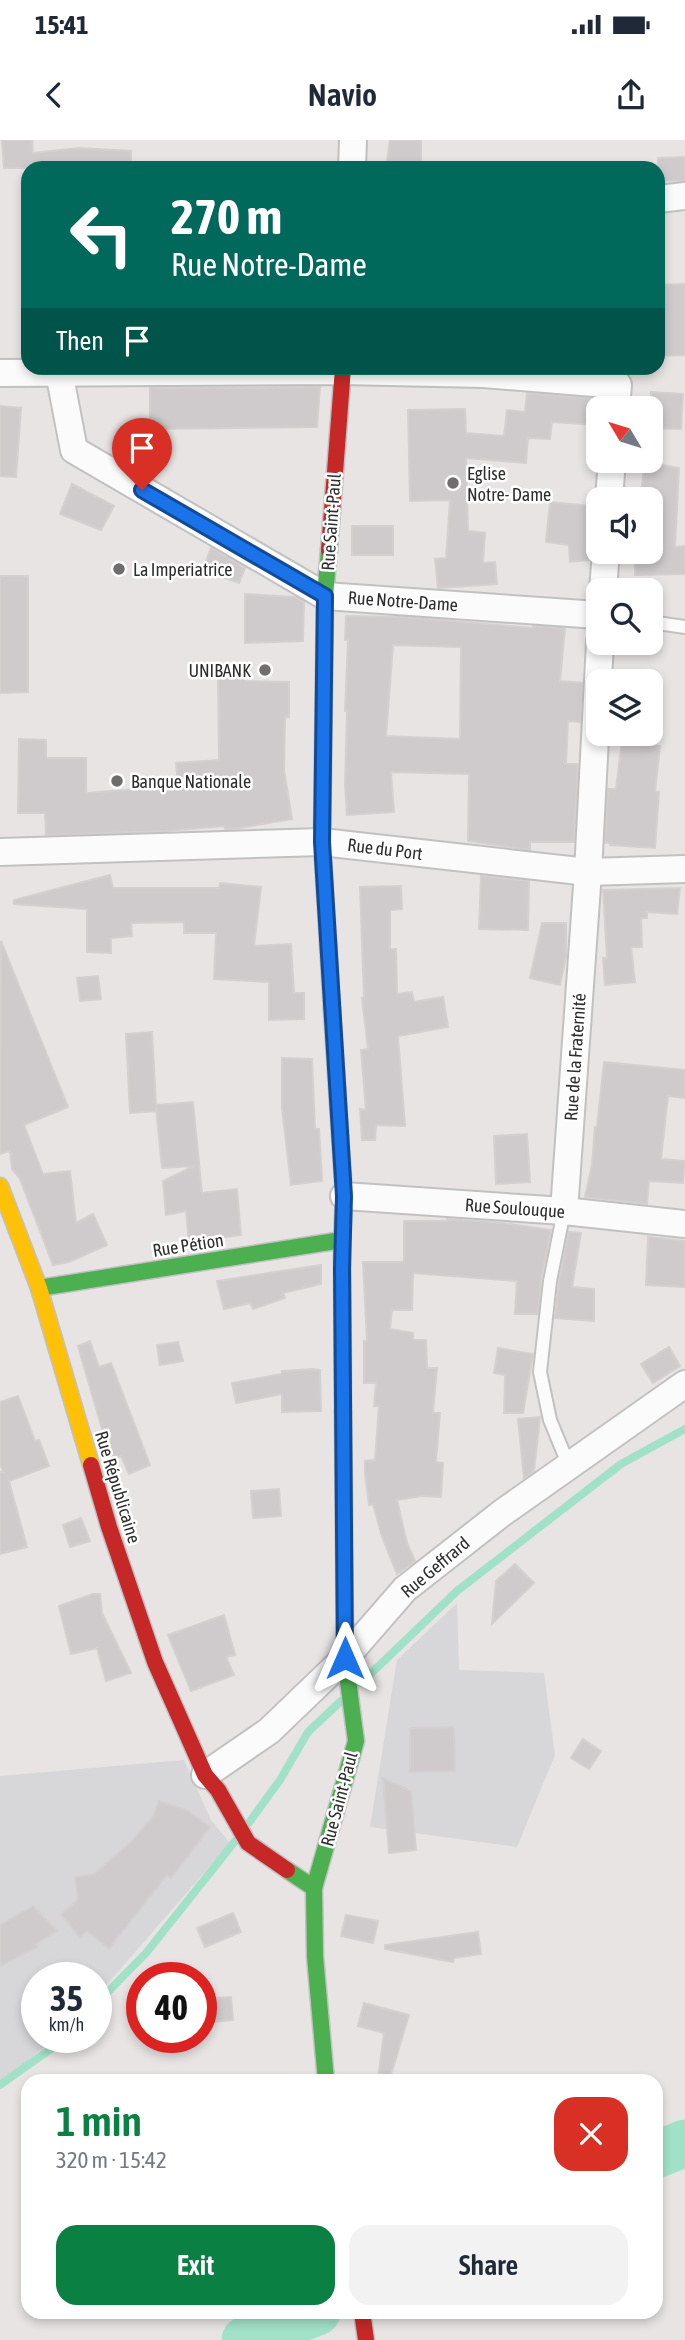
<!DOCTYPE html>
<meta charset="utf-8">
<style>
:root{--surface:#fff;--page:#f2f2f3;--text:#1f2937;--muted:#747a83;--accent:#0b8043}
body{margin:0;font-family:"Asap Condensed",sans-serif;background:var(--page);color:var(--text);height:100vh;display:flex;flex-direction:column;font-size:26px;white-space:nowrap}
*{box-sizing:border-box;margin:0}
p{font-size:23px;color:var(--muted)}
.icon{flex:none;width:38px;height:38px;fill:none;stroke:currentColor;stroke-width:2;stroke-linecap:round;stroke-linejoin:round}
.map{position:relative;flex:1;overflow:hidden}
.details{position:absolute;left:21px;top:1934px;width:642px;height:245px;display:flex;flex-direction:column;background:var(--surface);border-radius:21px;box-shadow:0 4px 10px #0003}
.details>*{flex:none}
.guide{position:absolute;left:21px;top:21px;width:644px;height:214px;border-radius:21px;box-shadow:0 4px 10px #0003;background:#00695c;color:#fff;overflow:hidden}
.needle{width:46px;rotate:308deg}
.tools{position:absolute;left:586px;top:256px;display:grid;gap:14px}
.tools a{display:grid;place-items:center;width:77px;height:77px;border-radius:14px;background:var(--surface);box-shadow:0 4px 10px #0003;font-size:35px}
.speed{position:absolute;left:21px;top:1822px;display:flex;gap:14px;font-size:35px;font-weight:700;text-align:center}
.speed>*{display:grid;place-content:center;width:91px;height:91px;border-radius:50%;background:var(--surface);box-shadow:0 4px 10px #0003;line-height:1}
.speed small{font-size:18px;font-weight:400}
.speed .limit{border:10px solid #d22;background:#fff;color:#111}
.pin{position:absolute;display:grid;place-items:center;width:60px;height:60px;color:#fff;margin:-72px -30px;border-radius:50% 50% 50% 0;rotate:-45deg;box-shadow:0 0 7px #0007}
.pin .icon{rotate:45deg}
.me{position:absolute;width:77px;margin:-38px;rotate:0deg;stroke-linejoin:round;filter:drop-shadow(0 0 5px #0008)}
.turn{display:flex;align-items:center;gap:24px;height:147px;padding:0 35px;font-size:32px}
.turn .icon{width:91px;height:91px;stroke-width:2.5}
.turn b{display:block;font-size:49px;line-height:60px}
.then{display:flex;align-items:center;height:66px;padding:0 35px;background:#0003;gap:14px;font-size:26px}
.round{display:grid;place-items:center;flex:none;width:74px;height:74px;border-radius:21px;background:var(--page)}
.headline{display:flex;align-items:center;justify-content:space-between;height:119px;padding:0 35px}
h1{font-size:42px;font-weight:600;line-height:52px;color:var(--accent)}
.cta{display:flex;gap:14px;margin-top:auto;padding:14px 35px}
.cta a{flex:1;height:80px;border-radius:21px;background:var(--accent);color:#fff;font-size:28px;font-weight:600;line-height:80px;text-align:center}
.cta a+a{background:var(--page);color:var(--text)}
.status{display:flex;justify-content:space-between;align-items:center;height:49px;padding:0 35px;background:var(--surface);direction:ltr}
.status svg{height:19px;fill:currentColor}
header{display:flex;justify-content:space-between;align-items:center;height:91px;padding:0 35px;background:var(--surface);font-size:32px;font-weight:600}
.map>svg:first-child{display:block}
.industrial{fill:#d7d6d8}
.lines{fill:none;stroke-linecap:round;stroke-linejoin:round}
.stream{stroke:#a1e1c7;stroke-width:8}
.river{stroke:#a1e1c7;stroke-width:47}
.building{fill:#cfcacb;stroke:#d5d0d0;stroke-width:2;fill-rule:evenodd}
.lane-casing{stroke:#c1c1c1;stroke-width:16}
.street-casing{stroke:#c1c1c1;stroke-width:30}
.fast-casing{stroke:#c1c1c1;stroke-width:19}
.slow-casing{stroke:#c1c1c1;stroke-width:19}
.jam-casing{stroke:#c1c1c1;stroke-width:19}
.lane{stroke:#fcfbfb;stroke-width:12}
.street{stroke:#fcfbfb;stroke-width:26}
.fast{stroke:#4caf50;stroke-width:16}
.slow{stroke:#ffc107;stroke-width:16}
.jam{stroke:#c62828;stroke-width:16}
.route-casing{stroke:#114b97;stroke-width:18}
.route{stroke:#1a73e8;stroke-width:12}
.poi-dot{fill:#6f6d6d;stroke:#fff;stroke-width:2.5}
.labels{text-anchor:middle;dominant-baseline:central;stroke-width:5;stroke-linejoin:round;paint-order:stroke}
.poi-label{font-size:18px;fill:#2d2d2d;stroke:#fff;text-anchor:start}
.street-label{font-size:18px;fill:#2d2d2d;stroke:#fff}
</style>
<div class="status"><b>15:41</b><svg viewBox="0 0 49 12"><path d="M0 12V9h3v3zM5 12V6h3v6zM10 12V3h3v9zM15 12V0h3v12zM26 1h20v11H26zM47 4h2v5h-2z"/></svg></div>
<header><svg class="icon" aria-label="back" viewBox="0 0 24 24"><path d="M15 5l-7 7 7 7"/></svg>Navio<svg class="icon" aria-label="share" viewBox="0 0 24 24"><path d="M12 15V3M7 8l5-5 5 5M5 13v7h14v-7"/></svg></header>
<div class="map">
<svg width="685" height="2200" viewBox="0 0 685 2200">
<rect width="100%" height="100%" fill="#e9e4e4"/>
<g class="industrial">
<polygon points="457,1463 459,1530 544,1533 555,1615 517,1707 370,1687 397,1520"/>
<polygon points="184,1620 211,1680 230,1703 96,1857 96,1838 37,1838 37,1897 55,1897 0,1946 0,1636"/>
</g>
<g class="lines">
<g class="stream">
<polyline points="361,1543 457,1451 621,1324 685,1289"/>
<polyline points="248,1684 280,1640 308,1592 341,1561"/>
<polyline points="96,1864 146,1813 236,1700"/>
<polyline points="0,1945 55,1906 64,1897"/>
</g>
<g class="river">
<polyline points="656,2015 685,2003"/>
<polyline points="245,2200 317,2172"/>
</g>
</g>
<g class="building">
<polygon points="2,0 32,0 33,13 79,8 131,11 131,28 4,28"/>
<polygon points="390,0 421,0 421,28 386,28"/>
<polygon points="685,17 685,41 658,40 658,18"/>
<polygon points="685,144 685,215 658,216 658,145"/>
<polygon points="320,247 317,287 150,289 150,248"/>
<polygon points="651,252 683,254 681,289 651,288"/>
<polygon points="527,253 598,259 598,285 552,282 550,299 528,298 526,323 466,318 468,391 485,393 483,423 495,422 497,444 438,448 435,419 446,418 450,360 410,361 408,270 465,269 466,293 504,296 507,270 525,272"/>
<polygon points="0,266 21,268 16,337 0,336"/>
<polygon points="645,322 679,328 675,407 685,406 685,434 635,435 635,411 651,411 651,353 641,353"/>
<polygon points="72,344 114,366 101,390 60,374"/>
<polygon points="550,362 590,366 593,402 590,420 570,422 569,405 546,402"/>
<rect x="352" y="386" width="41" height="29"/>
<polygon points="211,408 245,428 239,443 203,430"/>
<polygon points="0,436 28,436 28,552 0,553"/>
<polygon points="245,454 295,457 304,462 303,501 245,503"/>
<path d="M 346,476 L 404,477 L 533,488 L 533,486 L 565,488 L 560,541 L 582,543 L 580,582 L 568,581 L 566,624 L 578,624 L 574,702 L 530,702 L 530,710 L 468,701 L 469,634 L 391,632 L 394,672 L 347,675 L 345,645 L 347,571 L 345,571 L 348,500 L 345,500 ZM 393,505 L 461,507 L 460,599 L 386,596 Z"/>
<polygon points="245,536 245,541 289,542 289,577 285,577 284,630 292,679 234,689 225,689 224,686 166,691 46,695 45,673 18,673 19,599 46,600 46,618 86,618 86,653 178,646 176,623 219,620 218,537"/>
<polygon points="622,601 660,606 655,651 659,652 655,708 610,705 611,703 605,703 608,649 616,649"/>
<polygon points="110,735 113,748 219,748 220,743 261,747 254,806 291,804 294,853 304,853 304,879 269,880 269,842 214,839 216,793 184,793 184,782 131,783 132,796 111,798 111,813 87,812 87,769 14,764 14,760"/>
<polygon points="481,736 529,741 528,790 479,789"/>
<polygon points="401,746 402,769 390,770 390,809 396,809 397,854 412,852 414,862 443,857 448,887 398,896 405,986 376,985 375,1000 362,1000 360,969 366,970 361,910 368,909 362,858 364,858 360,747"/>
<polygon points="680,748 677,774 647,772 647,778 641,778 642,807 631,807 635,842 605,845 603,818 607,818 603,750"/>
<polygon points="542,783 566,783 566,817 560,845 530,838"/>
<polygon points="1,801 68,967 24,985 43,1034 70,1031 76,1083 93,1074 107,1105 69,1122 53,1125 20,1039 12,1029 10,1011 0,1014"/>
<polygon points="98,836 101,859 80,861 77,838"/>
<polygon points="152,892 156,965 193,962 202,1053 237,1049 241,1095 189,1103 186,1071 166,1075 163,1041 194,1026 162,1028 156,968 157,971 130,973 126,894"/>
<polygon points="282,918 312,919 315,989 319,989 322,1041 291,1045 282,968"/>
<polygon points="604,922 685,930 685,958 668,956 661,1019 685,1021 683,1043 649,1041 647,1064 585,1057 592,1025 595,987 597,987"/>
<polygon points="527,994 530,1042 496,1044 494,996"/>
<polygon points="447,1079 502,1083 551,1090 541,1139 538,1174 515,1174 517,1141 413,1133 412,1170 392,1170 390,1189 413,1193 413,1200 426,1200 427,1228 437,1228 433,1273 440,1273 436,1322 443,1323 441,1357 421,1356 397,1360 407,1403 415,1421 397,1434 382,1397 373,1364 369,1365 365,1334 365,1321 375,1320 379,1266 374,1266 376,1243 364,1243 364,1201 367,1201 363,1122 404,1122 404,1081 447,1081"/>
<polygon points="569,1092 581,1093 572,1147 594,1149 594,1181 555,1178 559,1142"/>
<polygon points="648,1097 685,1101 685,1147 646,1145"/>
<polygon points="321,1125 321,1144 283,1153 285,1158 253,1169 250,1163 224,1169 217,1141"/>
<polygon points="90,1201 99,1227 111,1223 150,1325 129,1334 121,1316 111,1320 78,1206"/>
<polygon points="178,1202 183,1221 160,1225 157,1205"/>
<polygon points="669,1207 680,1226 653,1243 641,1224"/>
<polygon points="498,1208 533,1214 523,1273 504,1273 505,1235 494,1233"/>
<polygon points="313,1229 320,1230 321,1271 282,1272 282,1254 236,1263 232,1243 282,1234 282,1231"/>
<polygon points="18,1256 35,1301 39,1300 49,1326 9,1341 27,1407 0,1414 0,1332 3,1332 0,1324 0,1262"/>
<polygon points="540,1277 534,1331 524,1338 518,1279"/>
<polygon points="279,1349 281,1376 253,1378 251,1351"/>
<polygon points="81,1378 90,1401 70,1407 63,1385"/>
<polygon points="515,1424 534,1443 492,1484 496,1441"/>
<polygon points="93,1454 100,1454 102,1473 131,1533 106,1541 97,1508 71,1514 59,1466"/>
<polygon points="224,1475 235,1515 226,1517 234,1535 191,1551 168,1495"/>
<polygon points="454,1587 455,1631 410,1632 410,1588"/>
<polygon points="583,1599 601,1611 589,1629 571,1618"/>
<polygon points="383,1638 411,1651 416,1710 389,1713"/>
<polygon points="159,1661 186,1670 210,1687 171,1738 167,1735 109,1808 87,1791 80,1797 61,1775 78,1759 75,1737 94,1734 130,1703 153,1677"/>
<polygon points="33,1766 57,1791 35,1804 37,1807 0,1826 0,1785"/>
<polygon points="233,1773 241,1792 205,1807 197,1788"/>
<polygon points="346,1775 378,1781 373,1803 341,1796"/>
<polygon points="478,1792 481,1814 454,1818 453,1822 385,1809 385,1805"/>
<polygon points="231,1857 233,1880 201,1883 201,1859"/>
<polygon points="364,1863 409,1875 389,1941 378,1939 384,1893 358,1886"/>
</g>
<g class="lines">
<defs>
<g id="lane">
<polyline points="651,482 685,487"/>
<polyline points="564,1071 550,1141 540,1232 550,1280 569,1326"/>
</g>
<g id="street">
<polyline points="352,28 353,0"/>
<polyline points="658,59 685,56"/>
<polyline points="59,232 74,310 325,456 598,475"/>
<polyline points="0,233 342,231 483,234 618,245 616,268"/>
<polyline points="609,359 612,320"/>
<polyline points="603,450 606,411"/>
<polyline points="0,712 322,702 588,732 685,729"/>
<polyline points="344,1056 564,1071 685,1084"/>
<polyline points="564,1071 588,732 600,502"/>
<polyline points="205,1635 269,1591 345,1518 405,1449 502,1373 685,1244"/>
</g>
<g id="fast">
<polyline points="329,410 325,456 322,702 332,870"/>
<polyline points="39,1148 342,1100"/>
<polyline points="287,1730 314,1748 315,1816 326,1941"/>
<polyline points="314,1748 356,1601 345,1518 343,1272"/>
</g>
<g id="slow">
<polyline points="332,870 344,1056 342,1100 343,1272"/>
<polyline points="0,1046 39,1148 91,1325"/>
</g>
<g id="jam">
<polyline points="329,410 343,228"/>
<polyline points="91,1325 109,1387 155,1522 205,1635 218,1650 248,1703 287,1730"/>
<polyline points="362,2172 366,2200"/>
</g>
</defs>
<use href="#lane" class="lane-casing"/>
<use href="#street" class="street-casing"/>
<use href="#fast" class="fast-casing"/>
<use href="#slow" class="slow-casing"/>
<use href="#jam" class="jam-casing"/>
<use href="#lane" class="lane"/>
<use href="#street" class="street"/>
<use href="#fast" class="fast"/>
<use href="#slow" class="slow"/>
<use href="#jam" class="jam"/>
</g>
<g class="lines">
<defs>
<polyline id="route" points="142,350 325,456 322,702 344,1056 342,1128 345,1518"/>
</defs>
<use href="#route" class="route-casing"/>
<use href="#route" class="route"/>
</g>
<g class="poi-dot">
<circle cx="453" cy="343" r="7"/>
<circle cx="119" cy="429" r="7"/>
<circle cx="265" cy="530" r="7"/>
<circle cx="117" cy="641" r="7"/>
</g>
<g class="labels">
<g class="poi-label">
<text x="467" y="333">Eglise<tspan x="467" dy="21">Notre- Dame</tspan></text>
<text x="133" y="429">La Imperiatrice</text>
<text x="251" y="530" text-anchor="end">UNIBANK</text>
<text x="131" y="641">Banque Nationale</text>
</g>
<g class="street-label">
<text transform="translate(331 382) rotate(-86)">Rue Saint-Paul</text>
<text transform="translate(403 461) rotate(4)">Rue Notre-Dame</text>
<text transform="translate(385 709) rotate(7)">Rue du Port</text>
<text transform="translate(575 917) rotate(-86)">Rue de la Fraternité</text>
<text transform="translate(515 1068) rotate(4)">Rue Soulouque</text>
<text transform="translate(188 1105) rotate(-9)">Rue Pétion</text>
<text transform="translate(118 1347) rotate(73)">Rue Républicaine</text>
<text transform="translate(435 1427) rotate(-40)">Rue Geffrard</text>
<text transform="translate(339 1659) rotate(-75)">Rue Saint-Paul</text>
</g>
</g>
</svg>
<div class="tools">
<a><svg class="needle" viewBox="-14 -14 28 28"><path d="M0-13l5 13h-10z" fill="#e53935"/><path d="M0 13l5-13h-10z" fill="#747a83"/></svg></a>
<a><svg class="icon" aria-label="sound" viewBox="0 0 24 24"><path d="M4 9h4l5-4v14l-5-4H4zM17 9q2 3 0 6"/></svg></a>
<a><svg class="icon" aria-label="search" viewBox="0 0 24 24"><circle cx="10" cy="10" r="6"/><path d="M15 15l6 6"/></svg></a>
<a><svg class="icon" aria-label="layers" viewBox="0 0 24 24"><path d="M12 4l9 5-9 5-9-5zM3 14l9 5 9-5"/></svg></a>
</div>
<div class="speed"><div>35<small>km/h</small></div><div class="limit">40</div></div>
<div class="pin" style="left:142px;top:350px;background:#d93025"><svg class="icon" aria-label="arrive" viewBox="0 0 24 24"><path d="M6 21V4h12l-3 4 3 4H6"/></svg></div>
<svg class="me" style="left:345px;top:1518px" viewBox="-20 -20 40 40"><path d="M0-17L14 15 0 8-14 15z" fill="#1a73e8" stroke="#fff" stroke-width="4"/></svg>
<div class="guide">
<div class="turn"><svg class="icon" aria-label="left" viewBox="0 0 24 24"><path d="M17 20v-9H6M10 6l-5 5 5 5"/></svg><div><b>270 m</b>Rue Notre-Dame</div></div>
<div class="then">Then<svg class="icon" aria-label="arrive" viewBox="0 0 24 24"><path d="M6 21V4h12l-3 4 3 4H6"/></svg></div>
</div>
<section class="details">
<div class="headline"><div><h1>1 min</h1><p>320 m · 15:42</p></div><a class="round" style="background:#d93025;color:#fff"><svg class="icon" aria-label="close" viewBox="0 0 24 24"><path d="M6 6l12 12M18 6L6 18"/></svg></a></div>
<div class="cta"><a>Exit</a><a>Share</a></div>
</section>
</div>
